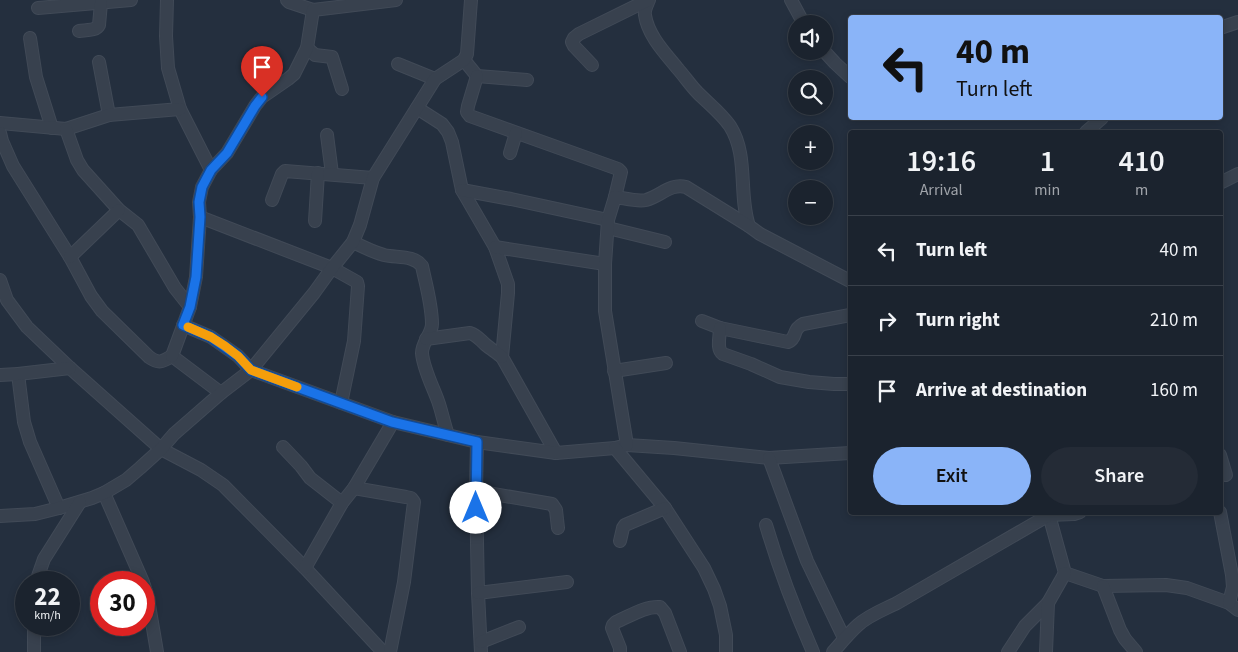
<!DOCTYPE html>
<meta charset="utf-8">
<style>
:root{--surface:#1b232e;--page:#242b36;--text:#f1f3f6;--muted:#a0a4aa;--line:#39404a;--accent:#8ab4f8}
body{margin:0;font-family:"Source Sans 3",sans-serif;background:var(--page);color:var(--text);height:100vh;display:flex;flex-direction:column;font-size:19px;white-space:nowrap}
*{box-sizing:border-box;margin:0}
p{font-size:16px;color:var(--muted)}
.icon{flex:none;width:28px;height:28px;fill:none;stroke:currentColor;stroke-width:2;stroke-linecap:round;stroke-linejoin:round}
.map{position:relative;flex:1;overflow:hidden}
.side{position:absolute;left:848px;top:130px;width:375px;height:385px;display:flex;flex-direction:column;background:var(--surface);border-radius:5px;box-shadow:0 2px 8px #0003,0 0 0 1px var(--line)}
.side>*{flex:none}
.guide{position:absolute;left:848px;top:15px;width:375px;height:105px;border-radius:5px;box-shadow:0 2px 8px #0003,0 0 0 1px var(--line);background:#8ab4f8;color:#111;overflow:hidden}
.tools{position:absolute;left:788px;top:15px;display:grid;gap:10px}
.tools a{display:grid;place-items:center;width:45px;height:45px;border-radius:50%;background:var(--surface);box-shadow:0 2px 8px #0003,0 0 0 1px var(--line);font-size:25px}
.speed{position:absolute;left:15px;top:571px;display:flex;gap:10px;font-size:25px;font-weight:700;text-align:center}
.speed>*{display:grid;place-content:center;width:65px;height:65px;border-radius:50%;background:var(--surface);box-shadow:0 2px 8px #0003,0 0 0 1px var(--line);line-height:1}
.speed small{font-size:12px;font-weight:400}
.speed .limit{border:8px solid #d22;background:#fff;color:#111}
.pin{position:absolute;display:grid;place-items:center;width:42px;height:42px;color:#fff;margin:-51px -21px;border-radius:50% 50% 50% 0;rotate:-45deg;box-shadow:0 0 5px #0007}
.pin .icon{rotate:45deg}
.me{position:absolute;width:55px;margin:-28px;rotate:0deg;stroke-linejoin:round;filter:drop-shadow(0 0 4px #0008)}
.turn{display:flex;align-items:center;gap:18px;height:105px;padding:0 25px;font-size:22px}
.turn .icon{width:65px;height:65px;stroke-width:2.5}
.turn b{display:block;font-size:35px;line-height:42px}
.eta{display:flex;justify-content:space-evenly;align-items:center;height:85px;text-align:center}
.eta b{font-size:30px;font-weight:600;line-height:35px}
.cta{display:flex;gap:10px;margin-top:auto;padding:10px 25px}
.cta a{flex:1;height:58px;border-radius:30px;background:var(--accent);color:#111;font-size:20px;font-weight:600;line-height:58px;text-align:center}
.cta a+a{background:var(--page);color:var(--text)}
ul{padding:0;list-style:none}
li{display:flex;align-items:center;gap:15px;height:70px;padding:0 25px;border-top:1px solid var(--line)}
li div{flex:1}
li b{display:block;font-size:19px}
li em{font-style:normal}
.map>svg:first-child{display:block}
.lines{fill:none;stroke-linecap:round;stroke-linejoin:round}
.minor-casing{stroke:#414a57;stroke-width:14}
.minor{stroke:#38414e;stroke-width:12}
.route-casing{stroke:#114b97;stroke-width:12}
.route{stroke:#1a73e8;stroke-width:9}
.slow{stroke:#f59e0b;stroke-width:9}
</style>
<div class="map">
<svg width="1238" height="652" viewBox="0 0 1238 652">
<rect width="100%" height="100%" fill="#242f3e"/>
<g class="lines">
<defs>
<g id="minor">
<polyline points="167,0 166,36 168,68 180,109 211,170"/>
<polyline points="287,0 289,2 313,10"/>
<path d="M 649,0 C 647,5 644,10 645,15 C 648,36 666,54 678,69 C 685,77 691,86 698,93 C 709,104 721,113 730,126 C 749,156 738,194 749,226"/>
<polyline points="791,0 804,24"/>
<polyline points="38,8 131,0"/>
<polyline points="1220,28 1238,22"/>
<path d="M 79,31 C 86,30 96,31 99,25 L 101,3"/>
<polyline points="30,38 36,77 52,128"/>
<polyline points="307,48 315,55 332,57 342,89"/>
<polyline points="824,51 835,63 850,77"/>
<polyline points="464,60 477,76 527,80"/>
<polyline points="99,62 109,115"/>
<polyline points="398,64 435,79"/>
<polyline points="592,65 574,46 572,42 574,38 579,34 648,0"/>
<polyline points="477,76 468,106 467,112 470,116 618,169 621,172 615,197"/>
<polyline points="417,108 442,124 448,132 452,142 462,190 495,247 508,284 508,293 502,357 556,453"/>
<polyline points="0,123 66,129 109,115 180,109"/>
<polyline points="66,129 77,160 83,170 119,210 138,225 175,288 190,307"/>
<polyline points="1086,132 1102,118"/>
<path d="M 0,133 L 2,141 L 13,166 L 70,257 L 91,296 L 102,311 L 149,357 C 159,364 162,362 172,356 L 221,393"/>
<polyline points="327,135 332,174"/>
<polyline points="510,153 516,133"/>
<polyline points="1220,183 1238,174"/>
<polyline points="462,190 511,199 608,220"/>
<polyline points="272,200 282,174 285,171 373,178"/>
<polyline points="200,217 332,268 357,282 358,286 354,341 341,403"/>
<polyline points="315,221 318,173"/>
<polyline points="608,228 665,242"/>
<path d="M 353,242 C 363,247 373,252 384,255 C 397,258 414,255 422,266 C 426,285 432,305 432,324 C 432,334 422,342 422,353 C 423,368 433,387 438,401 C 442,412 444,424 448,435"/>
<polyline points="495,247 605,264"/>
<polyline points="70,257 119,210"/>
<polyline points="0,280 7,300 27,327 70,368 161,449 201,470 223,485 305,568 383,652"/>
<path d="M 702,321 L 720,328 L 788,342 C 798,338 791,330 803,324 L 850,315"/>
<polyline points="183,325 211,337 238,356 251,370 393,422 477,442 556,453 615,448 627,445 674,448 769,458 850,453"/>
<path d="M 720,328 C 720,337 716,349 723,354 L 751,364 L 780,377 L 809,382 L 834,384 L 850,384"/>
<path d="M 426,339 L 470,333 C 477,335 480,340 486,345 C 491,349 497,353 502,357"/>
<polyline points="172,356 190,307 196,277 200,217 199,202 202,187 211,170 227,153 255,106 262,97 288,79 294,74 307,48 313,10 396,0"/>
<polyline points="614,371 666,363"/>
<polyline points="18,374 24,422 30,442 59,508"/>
<polyline points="0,375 18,374 70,368"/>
<polyline points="477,442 476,491 478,593 481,652"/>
<path d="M 627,445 L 605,311 L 605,264 L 608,220 L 615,197 C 624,198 637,202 646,200 C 661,196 670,183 686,187 L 749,226 L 760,234 L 850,281"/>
<polyline points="283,447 301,466 310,478 342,503"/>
<polyline points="615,448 665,508 704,568 714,589 720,606 726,635 726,652"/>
<polyline points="1220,455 1226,475"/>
<polyline points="769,458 807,561 844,638"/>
<polyline points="354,488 406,497 411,498 414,502 404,582 390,652"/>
<polyline points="476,491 552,504 556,510 558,528"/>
<polyline points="104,493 143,582"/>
<polyline points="1044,512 1049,515 1065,573 1103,586 1166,585 1187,588 1229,603 1238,610"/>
<polyline points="1220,512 1232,575 1233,587 1229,603"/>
<polyline points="0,516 35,514 59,508 92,498 104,493 126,480 140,468 161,449 174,434 221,393 251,370 314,293 332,268 353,242 360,225 373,178 435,79 464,60 467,54 471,0"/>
<path d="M 766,525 C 779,569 795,611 813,652"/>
<polyline points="620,541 623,528 625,525 665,508"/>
<polyline points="305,568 342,503 354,488 393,422"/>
<polyline points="37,582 38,576 44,559 80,502"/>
<polyline points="144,585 148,599 157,652"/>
<polyline points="1103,586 1120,630 1125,639 1136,652"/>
<polyline points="478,593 567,582"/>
<polyline points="481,642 519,627"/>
<polyline points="34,652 34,625"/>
<path d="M 620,652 L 620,648 L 612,628 L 613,625 L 616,622 C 630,616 645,606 660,607 L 665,613 L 680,652"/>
<path d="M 833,652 C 841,643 849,633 858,625 C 869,615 883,610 897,603 L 1049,515 L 1074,514 L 1080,512"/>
<polyline points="1008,652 1025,626 1048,603"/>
<polyline points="1046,652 1048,603 1065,573"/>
</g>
</defs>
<use href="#minor" class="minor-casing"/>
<use href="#minor" class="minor"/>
</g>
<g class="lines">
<defs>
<polyline id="route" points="262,97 255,106 227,153 211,170 202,187 199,202 200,217 196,277 190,307 183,325 211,337 238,356 251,370 392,422 477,442 476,508"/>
</defs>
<use href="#route" class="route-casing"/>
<use href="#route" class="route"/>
<polyline class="slow" points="188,327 211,337 225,346 238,356 251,370 297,387"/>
</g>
</svg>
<div class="tools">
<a><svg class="icon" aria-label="sound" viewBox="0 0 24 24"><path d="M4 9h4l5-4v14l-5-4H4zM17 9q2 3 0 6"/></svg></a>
<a><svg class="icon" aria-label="search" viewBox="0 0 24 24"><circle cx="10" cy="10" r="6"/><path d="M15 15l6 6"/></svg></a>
<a>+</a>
<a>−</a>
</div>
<div class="speed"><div>22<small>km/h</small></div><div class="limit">30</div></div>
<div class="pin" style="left:262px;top:97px;background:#d93025"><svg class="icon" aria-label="arrive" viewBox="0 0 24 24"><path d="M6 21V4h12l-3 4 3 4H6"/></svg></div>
<svg class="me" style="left:476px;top:508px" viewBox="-20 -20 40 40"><circle r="19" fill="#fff"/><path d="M0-13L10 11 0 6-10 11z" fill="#1a73e8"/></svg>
<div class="guide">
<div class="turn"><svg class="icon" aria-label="left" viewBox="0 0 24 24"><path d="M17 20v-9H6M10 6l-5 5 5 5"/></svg><div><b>40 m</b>Turn left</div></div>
</div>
<section class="side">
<div class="eta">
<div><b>19:16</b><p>Arrival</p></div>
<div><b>1</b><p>min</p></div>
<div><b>410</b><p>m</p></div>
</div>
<ul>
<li><svg class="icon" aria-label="left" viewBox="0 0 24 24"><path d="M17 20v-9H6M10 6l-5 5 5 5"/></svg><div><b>Turn left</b></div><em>40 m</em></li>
<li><svg class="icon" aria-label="right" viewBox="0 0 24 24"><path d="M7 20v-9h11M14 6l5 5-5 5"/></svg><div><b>Turn right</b></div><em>210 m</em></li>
<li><svg class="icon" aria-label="arrive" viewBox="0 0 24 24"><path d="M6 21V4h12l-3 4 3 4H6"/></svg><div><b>Arrive at destination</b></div><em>160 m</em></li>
</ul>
<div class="cta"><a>Exit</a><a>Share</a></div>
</section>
</div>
